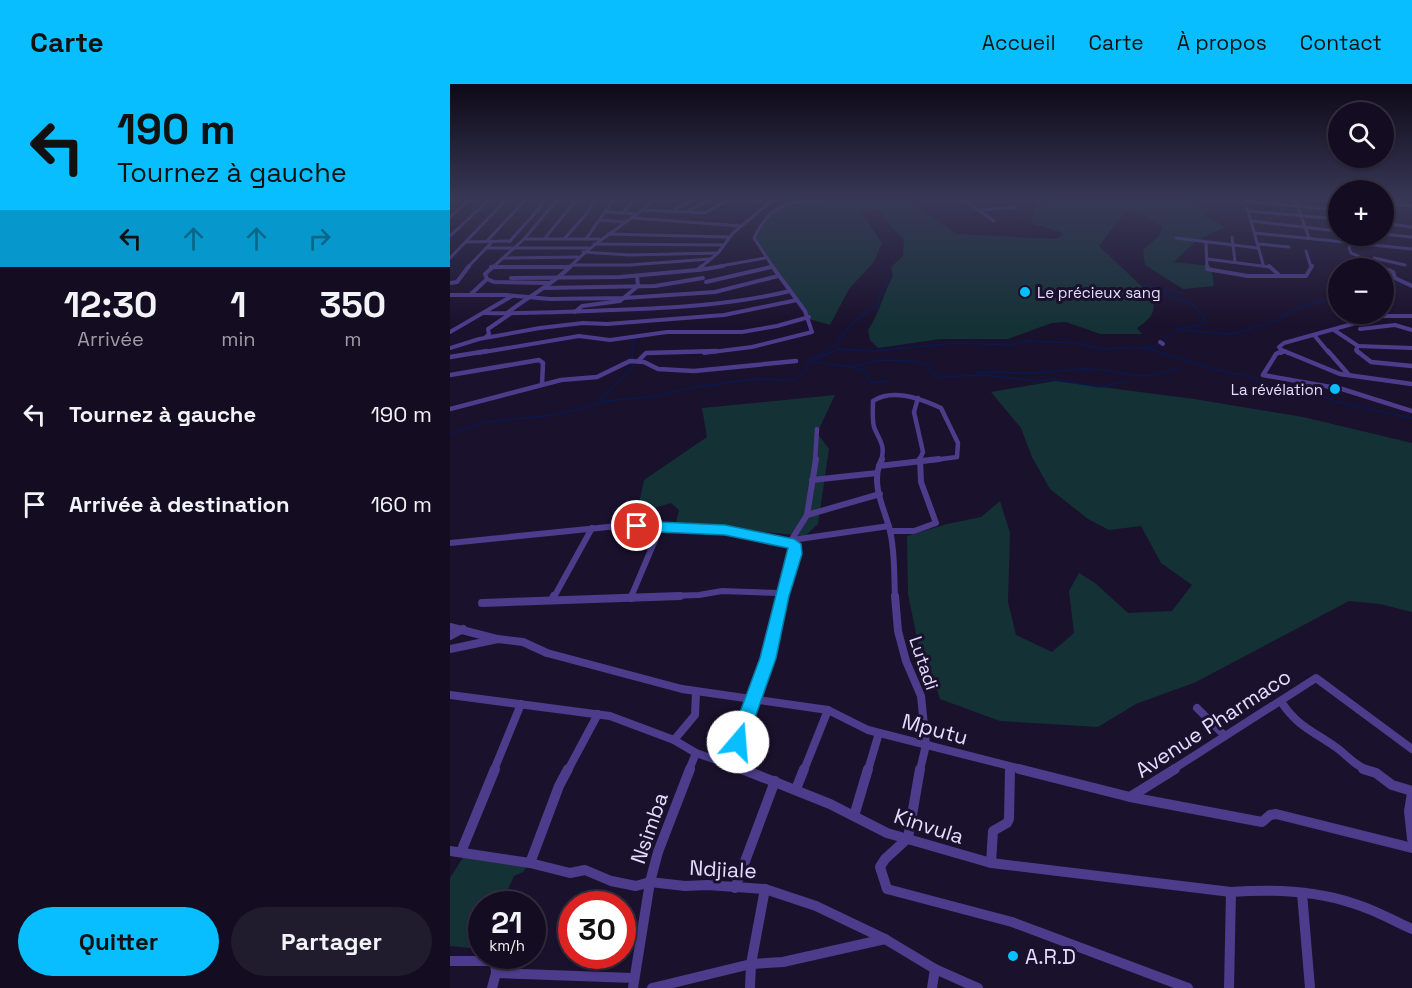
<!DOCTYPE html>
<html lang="fr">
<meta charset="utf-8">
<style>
:root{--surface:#140d21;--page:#211b2e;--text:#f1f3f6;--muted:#9d9ca5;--line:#332d3f;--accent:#08beff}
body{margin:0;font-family:"Space Grotesk",sans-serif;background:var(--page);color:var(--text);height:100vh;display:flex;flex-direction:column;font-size:22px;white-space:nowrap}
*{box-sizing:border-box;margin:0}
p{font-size:20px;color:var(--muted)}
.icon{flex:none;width:33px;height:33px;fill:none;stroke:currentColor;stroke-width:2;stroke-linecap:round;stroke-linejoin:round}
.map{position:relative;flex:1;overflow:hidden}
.sheet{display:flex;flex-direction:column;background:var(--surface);width:450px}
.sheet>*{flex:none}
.hud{background:#08beff;color:#111;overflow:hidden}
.buttons{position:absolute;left:878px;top:18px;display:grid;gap:12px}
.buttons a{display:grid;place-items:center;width:66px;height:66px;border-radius:50%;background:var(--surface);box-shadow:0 2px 4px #0004,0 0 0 2px var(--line);font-size:30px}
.speed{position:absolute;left:18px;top:807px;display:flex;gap:12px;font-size:30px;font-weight:700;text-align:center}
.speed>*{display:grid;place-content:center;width:78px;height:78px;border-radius:50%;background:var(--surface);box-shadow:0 2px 4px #0004,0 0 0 2px var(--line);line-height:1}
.speed small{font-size:15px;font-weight:400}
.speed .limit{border:9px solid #d22;background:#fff;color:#111}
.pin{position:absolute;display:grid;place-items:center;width:51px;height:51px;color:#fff;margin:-26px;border:3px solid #fff;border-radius:50%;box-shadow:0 2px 6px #0007}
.me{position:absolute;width:66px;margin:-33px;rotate:18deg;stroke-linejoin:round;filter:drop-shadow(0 0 4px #0008)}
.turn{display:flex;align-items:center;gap:21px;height:126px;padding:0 18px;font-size:27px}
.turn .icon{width:78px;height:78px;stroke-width:2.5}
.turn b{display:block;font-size:42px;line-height:51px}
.lanes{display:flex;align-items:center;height:57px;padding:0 18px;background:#0003;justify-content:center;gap:30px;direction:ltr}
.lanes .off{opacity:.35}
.eta{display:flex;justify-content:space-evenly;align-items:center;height:102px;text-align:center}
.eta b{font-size:36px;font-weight:600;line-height:42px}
.button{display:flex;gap:12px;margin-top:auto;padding:12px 18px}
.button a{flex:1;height:69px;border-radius:36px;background:var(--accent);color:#111;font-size:24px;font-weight:600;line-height:69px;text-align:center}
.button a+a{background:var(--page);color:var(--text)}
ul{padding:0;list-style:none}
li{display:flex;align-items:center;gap:18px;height:90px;padding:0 18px}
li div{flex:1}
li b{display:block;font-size:22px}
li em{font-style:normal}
header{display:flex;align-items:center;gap:36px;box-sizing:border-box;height:84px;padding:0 30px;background:var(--accent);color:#111}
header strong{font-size:28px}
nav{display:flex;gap:33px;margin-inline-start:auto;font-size:21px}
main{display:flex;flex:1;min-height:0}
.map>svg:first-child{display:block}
.green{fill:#143236}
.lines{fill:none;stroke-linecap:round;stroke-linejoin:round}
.stream{stroke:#0b184c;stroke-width:1.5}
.minor-far5{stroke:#4c3c8b;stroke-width:3}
.minor-far4{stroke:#4c3c8b;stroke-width:4}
.minor-far3{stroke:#4c3c8b;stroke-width:4.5}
.minor-far2{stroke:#4c3c8b;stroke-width:6}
.minor-far1{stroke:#4c3c8b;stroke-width:8}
.minor{stroke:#4c3c8b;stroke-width:10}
.route{fill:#08beff;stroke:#057ca6;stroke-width:1.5}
.poi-dot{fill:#08beff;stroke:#1a112c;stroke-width:2}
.labels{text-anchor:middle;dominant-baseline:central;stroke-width:6;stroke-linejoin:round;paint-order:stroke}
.far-poi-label{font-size:15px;fill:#e6dcff;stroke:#1a112c;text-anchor:start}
.street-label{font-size:18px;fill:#e6dcff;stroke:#1a112c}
.near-street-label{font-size:21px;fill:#e6dcff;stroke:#1a112c}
.near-poi-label{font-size:21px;fill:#e6dcff;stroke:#1a112c;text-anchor:start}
</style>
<header>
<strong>Carte</strong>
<nav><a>Accueil</a><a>Carte</a><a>À propos</a><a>Contact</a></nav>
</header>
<main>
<section class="sheet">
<div class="hud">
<div class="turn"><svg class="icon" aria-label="left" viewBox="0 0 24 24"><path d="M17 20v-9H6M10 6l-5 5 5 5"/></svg><div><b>190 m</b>Tournez à gauche</div></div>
<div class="lanes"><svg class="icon" aria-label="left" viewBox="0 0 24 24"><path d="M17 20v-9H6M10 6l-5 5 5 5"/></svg><svg class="icon off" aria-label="ahead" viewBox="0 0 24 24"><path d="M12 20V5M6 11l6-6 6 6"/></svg><svg class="icon off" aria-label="ahead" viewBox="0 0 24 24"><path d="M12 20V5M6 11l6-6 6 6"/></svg><svg class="icon off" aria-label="right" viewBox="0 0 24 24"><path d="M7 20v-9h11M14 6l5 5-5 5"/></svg></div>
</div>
<div class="eta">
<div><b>12:30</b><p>Arrivée</p></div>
<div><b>1</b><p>min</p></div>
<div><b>350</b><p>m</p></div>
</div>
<ul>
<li><svg class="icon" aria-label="left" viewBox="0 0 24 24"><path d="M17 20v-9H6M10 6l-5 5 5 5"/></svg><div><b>Tournez à gauche</b></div><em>190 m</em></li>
<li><svg class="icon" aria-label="arrive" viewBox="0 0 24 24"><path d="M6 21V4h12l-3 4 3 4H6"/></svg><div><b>Arrivée à destination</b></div><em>160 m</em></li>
</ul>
<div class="button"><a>Quitter</a><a>Partager</a></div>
</section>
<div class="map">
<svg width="962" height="904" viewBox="0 0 962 904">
<rect width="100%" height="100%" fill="#1a112c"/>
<g class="green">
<path d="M 386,115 L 456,115 L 507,150 L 607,155 L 613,149 L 581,139 L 586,121 L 627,115 L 738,115 L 745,121 L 760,125 L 754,132 L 776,143 L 747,156 L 724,178 L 761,182 L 764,202 L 733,205 L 695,181 L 693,166 L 710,151 L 712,142 L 690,130 L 675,128 L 649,162 L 702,212 C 707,229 700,235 687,244 L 692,250 L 650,250 L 616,238 L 602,239 L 558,255 L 490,255 L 428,264 L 420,256 L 418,246 C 430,228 433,210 443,192 L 441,183 L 453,172 L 454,156 L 437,138 L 429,126 L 411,128 L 432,159 L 424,178 L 399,205 L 380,241 L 359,235 L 306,155 L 308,146 L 331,121 Z"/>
<polygon points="605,297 744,315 853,333 962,359 962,528 930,520 899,517 746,598 686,620 648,643 550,637 490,615 483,593 470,569 458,510 457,452 497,440 531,433 550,417 560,449 558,518 566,551 602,568 624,549 619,507 629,489 645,499 678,529 722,527 742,501 711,479 691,442 659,446 638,435 600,405 582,373 571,344 541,308"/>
<polygon points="385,311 367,349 379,365 368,440 355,452 275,444 225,443 229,426 221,419 187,429 194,396 257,353 252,324"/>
<polygon points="14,772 77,782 73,788 64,792 51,820 32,820 30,865 0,862 0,794"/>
</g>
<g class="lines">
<g class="stream">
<polyline points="715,206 734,209"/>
<polyline points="933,206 962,197"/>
<polyline points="730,246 783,250 823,238 847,224 888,212"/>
<polyline points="696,264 774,288 793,291 820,302 852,306 895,320 962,334"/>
<polyline points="368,272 387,259 405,236 428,221 430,210 439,193"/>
<polyline points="361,277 401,283 429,276 462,277 478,281 481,288 491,293 531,291 588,297 602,295 649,303 675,298"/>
<polyline points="403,283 416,288 420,299 438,297"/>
<polyline points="526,290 526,288 587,289 631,285 657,286 688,292 704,291 729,284"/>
<polyline points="154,316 151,316 183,282 182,264 187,247"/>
<polyline points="0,350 36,338 105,331 157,317 208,312 239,304 304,295 344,296 355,287 359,277 390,265 423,267 507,259 558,261 577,257 626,259 651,265 705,263 729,245 753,239 754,233 743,221 691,201 704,204"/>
</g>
<g class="minor-far5">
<polyline points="291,115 308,117 312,115"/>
<polyline points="513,115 544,137"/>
<polyline points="845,115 859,154"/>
<polyline points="867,115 888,117"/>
<polyline points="795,117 888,126"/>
<polyline points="933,120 962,122"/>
<polyline points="797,123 813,180"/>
<polyline points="225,125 245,115"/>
<polyline points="194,126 254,129 281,115"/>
<polyline points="531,126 565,123"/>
<polyline points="238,127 261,115"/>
<polyline points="798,127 888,135"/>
<polyline points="156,128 188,130"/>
<polyline points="173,129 185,115"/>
<polyline points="933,130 940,130"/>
<polyline points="0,133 20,115"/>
<polyline points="184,134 291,142"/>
<polyline points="150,136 176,138"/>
<polyline points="801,137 888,147"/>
<polyline points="933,139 962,143"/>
<polyline points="805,149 962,165"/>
<polyline points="158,150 279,153"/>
<polyline points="933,150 962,153"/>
<polyline points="0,152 40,115"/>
<polyline points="782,153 785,178"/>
<polyline points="95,154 127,115"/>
<polyline points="115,154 138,128 146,115"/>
<polyline points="726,154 808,164"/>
<polyline points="74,155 149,155"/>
<polyline points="136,155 164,115"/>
<polyline points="38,156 76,115"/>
<polyline points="17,158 61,157"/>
<polyline points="59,158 88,126 94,115"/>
<polyline points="902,158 899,164 901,169 932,183"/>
<polyline points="756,159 757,183"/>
<polyline points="144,160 273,161"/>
<polyline points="808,160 839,163"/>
<polyline points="36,164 138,164"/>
<polyline points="856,167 861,183"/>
<polyline points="133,168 179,171 268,169"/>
<polyline points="0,174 57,115"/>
<polyline points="53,174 128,173"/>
<polyline points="924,174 955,181"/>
<polyline points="757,175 820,183"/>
<polyline points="122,181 179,181 260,175"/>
<polyline points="18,183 43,157"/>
<polyline points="41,183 119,183"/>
<polyline points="43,183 74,155 108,115"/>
<path d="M 120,183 C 145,156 178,140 205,115"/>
<polyline points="251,183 268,169 283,149 324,115"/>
<polyline points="265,183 315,174"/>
<path d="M 323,183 L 304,154 C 323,113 346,119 385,115"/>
</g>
<g class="minor-far4">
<polyline points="757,182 757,185 798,192 856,192 862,182"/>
<polyline points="819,182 830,192"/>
<polyline points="929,182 943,188 945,194 962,202"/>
<polyline points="41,183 119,183"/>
<polyline points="249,186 273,182"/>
<polyline points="61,194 170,193 247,186 252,182"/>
<polyline points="37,195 44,198 98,199"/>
<polyline points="256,198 321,183"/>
<polyline points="0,199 7,198 19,182"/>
<polyline points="93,204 205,202 253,194"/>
<polyline points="0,211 56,211 100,215 174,214 265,208 328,192"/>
<polyline points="20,211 37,195 35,190 44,182"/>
<polyline points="125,228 132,222 170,217 188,202 187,192"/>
<path d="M 35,229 C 78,230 120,228 163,226 C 222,224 282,221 340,207"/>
<path d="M 56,230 C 78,212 101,202 121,182"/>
<polyline points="910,245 945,241 962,246"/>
<polyline points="884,246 908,262 906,266 909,269"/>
<polyline points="0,248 62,212"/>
<polyline points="864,251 879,269"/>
<polyline points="36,253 39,250 38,245 60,230"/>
<polyline points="710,258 713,260"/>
<polyline points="908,262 962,264"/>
<polyline points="0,264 29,255 90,244 133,239 157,240 274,231 347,216"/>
<polyline points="832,266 838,269"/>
<polyline points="28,269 129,252 160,256 217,248 292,248 327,242 359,233"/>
<polyline points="254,269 302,263 362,248 355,227 322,182"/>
<polyline points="831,269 833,268 829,263 834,259 931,232 962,232"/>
</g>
<g class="minor-far3">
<polyline points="832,267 826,270 813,291 892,305 962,327"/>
<polyline points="834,267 890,290 962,300"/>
<polyline points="878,267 899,291"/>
<polyline points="907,267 921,278 962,282"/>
<polyline points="0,273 37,267"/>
<polyline points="188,277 196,269 267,267"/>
<polyline points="0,291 89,276 93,279 92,301"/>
<polyline points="468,314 464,328 473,368 469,377"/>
<polyline points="0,325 111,296 147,293 180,277 194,278 208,285 244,287 346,277"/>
<polyline points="365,377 367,345"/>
<path d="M 431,377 C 436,361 429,356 424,343 C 422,335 423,325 423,317 C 442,304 472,315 491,324 L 508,359 L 507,373 L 476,377"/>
</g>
<g class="minor-far2">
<path d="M 429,382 C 422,403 435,426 440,447 C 445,467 444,492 445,513"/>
<polyline points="429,382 432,375"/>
<polyline points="429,382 489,375"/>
<polyline points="362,396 427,389"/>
<polyline points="357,431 430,410"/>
<polyline points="440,447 464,447 486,439 471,398 470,375"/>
<polyline points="342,456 439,442"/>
<polyline points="0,459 168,442 275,446 344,460"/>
<polyline points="104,513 142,444"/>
<polyline points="181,513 211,442"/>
<polyline points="189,513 249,511 272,507 329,509 332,512"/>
<polyline points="332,513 345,470 342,455 357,431 366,375"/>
</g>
<g class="minor-far1">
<polyline points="445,512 448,547 456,577 471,612 476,661 470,686"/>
<polyline points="181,514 182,512"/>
<polyline points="102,516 104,512"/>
<polyline points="32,519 230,512"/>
<polyline points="0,543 47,555"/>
<polyline points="0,552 13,545"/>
<polyline points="0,565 48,555 73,558 97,569 232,605 378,626 418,646 575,686"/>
<polyline points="0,611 160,632 224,656 246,669 296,686"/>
<path d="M 832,619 C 848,643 865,648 887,664 C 898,672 905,682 918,686"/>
<polyline points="747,624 775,652"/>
<polyline points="224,656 245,631 246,608"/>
<polyline points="281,680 318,574 332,512"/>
<polyline points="44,686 71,620"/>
<polyline points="118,686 148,630"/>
<polyline points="239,686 246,669"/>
<polyline points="354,686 378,626"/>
<polyline points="418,686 429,649"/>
<polyline points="722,686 866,594 962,665"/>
</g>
<g class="minor">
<path d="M 292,685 L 380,720 L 437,749 L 541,779 L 781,808 C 821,805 864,806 902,819 C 923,825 942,836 962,845"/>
<polyline points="470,685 458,754 435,775 430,783 437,805 562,838 738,904"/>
<polyline points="569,685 680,713 812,738 820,731 826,730 962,764"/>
<polyline points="913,685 926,689 942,701 962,707"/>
<polyline points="346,705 354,685"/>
<polyline points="962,709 959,727 962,755"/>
<polyline points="680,713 725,685"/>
<polyline points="404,732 418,685"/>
<polyline points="0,767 80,779 120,789 135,786 161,797 186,802 200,798 235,802 257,801 315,805 366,822 435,855 485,885 528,904"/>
<polyline points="11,768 45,685"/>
<polyline points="80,779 109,702 118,685"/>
<polyline points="541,779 543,747 557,739 559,735 560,685"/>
<polyline points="285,804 325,697"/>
<polyline points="852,809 860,904"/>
<polyline points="0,877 45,877 46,889 183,894"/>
<polyline points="42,904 46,889"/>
<polyline points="183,904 200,798 208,768 240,685"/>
<polyline points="202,904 301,880 333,878 435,855"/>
<polyline points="300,904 301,880 315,805"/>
<polyline points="482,904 485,885"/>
<polyline points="779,904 781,808"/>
</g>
</g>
<linearGradient id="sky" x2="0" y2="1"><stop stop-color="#0e0918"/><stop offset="0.48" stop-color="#383856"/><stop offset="1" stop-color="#383856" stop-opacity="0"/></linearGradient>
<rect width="962" height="241" fill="url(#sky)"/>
<polygon class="route" points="187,437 275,441 344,455 351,460 352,470 339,512 326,574 294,665 288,668 281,665 279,658 310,574 338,464 275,451 187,447 181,442"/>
<g class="poi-dot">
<circle cx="575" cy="208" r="6"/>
<circle cx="885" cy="305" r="6"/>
<circle cx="563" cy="872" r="6"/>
</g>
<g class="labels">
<g class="far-poi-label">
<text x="587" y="208">Le précieux sang</text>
<text x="873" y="305" text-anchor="end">La révélation</text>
</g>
<g class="street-label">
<text transform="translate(474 579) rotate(71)">Lutadi</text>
</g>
<g class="near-street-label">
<text transform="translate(763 639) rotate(-33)">Avenue Pharmaco</text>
<text transform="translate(485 645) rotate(15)">Mputu</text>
<text transform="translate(479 742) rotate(18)">Kinvula</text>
<text transform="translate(199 744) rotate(-71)">Nsimba</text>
<text transform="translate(273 785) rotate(3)">Ndjiale</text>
</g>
<g class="near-poi-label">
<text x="575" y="872">A.R.D</text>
</g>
</g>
</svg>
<div class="buttons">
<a><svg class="icon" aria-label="search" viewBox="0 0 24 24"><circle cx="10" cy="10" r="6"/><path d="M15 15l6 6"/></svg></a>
<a>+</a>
<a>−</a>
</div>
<div class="speed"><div>21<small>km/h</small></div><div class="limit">30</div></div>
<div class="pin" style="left:187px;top:442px;background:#d93025"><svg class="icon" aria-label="arrive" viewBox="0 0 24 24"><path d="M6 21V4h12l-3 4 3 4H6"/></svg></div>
<svg class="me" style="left:288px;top:658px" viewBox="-20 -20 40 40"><circle r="19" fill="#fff"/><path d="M0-13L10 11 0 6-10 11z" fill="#08beff"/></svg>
</div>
</main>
